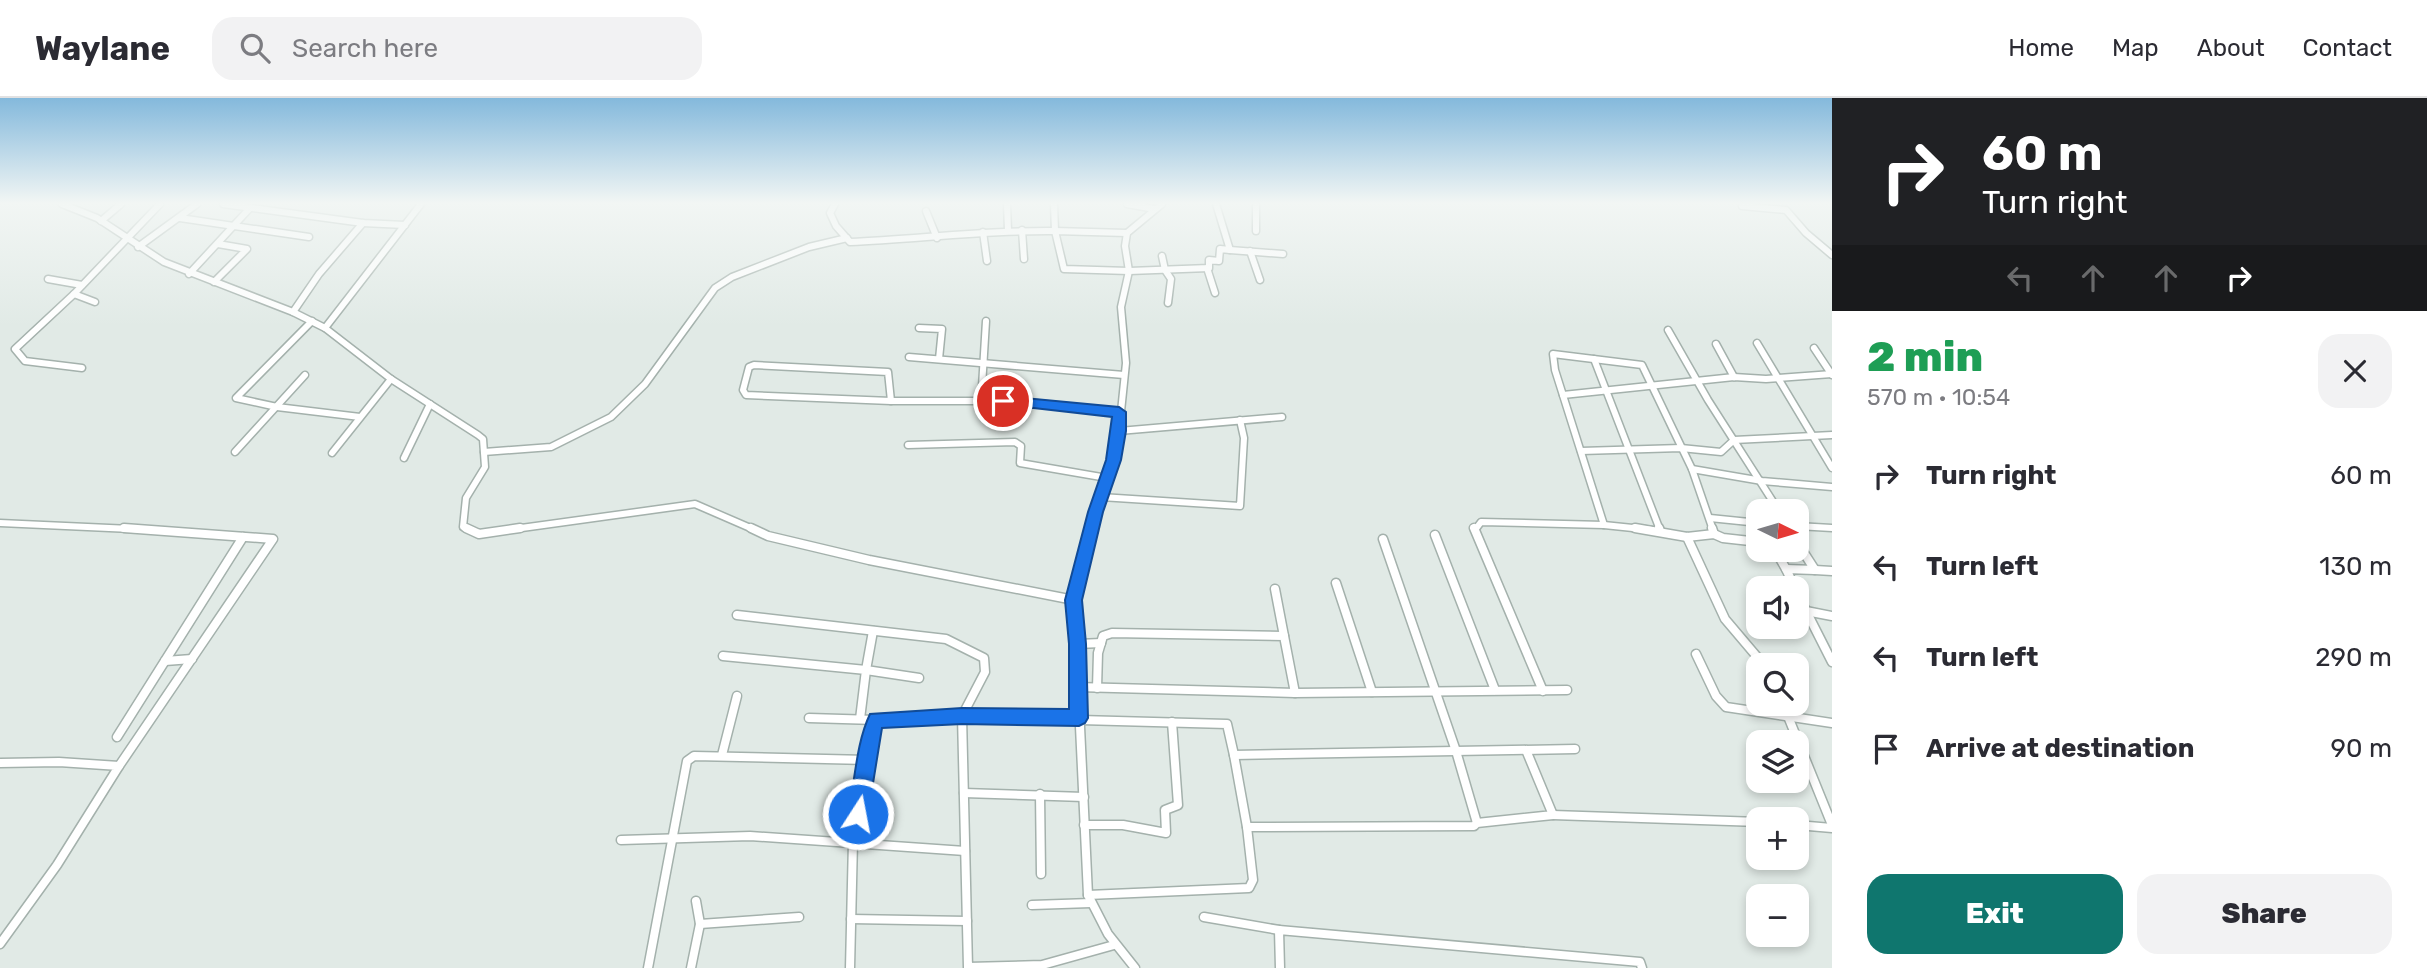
<!DOCTYPE html>
<meta charset="utf-8">
<style>
:root{--surface:#fff;--page:#f2f2f3;--text:#2b2b33;--muted:#7c7c81;--line:#e1e1e2;--accent:#0f766e}
body{margin:0;font-family:Rubik,sans-serif;background:var(--page);color:var(--text);height:100vh;display:flex;flex-direction:column;font-size:26px;white-space:nowrap}
*{box-sizing:border-box;margin:0}
p{font-size:23px;color:var(--muted)}
.icon{flex:none;width:38px;height:38px;fill:none;stroke:currentColor;stroke-width:2;stroke-linecap:round;stroke-linejoin:round}
.map{position:relative;flex:1;overflow:hidden}
.panel{display:flex;flex-direction:column;background:var(--surface);width:595px}
.panel>*{flex:none}
.banner{background:#202124;color:#fff;overflow:hidden}
.needle{width:46px;rotate:95deg}
.tools{position:absolute;left:1746px;top:401px;display:grid;gap:14px}
.tools a{display:grid;place-items:center;width:63px;height:63px;border-radius:14px;background:var(--surface);box-shadow:0 4px 10px #0003;font-size:35px}
.pin{position:absolute;display:grid;place-items:center;width:60px;height:60px;color:#fff;margin:-30px;border:4px solid #fff;border-radius:50%;box-shadow:0 2px 7px #0007}
.me{position:absolute;width:77px;margin:-38px;rotate:11deg;stroke-linejoin:round;filter:drop-shadow(0 0 5px #0008)}
.turn{display:flex;align-items:center;gap:24px;height:147px;padding:0 35px;font-size:32px}
.turn .icon{width:91px;height:91px;stroke-width:2.5}
.turn b{display:block;font-size:49px;line-height:60px}
.lanes{display:flex;align-items:center;height:66px;padding:0 35px;background:#0003;justify-content:center;gap:35px;direction:ltr}
.lanes .off{opacity:.35}
.round{display:grid;place-items:center;flex:none;width:74px;height:74px;border-radius:21px;background:var(--page)}
.headline{display:flex;align-items:center;justify-content:space-between;height:119px;padding:0 35px}
h1{font-size:42px;font-weight:800;line-height:52px;color:#1e9e55}
.button{display:flex;gap:14px;margin-top:auto;padding:14px 35px}
.button a{flex:1;height:80px;border-radius:21px;background:var(--accent);color:#fff;font-size:28px;font-weight:800;line-height:80px;text-align:center}
.button a+a{background:var(--page);color:var(--text)}
ul{padding:0;list-style:none}
li{display:flex;align-items:center;gap:21px;height:91px;padding:0 35px}
li div{flex:1}
li b{display:block;font-size:26px}
li em{font-style:normal}
header{display:flex;align-items:center;gap:42px;box-sizing:border-box;height:98px;padding:0 35px;background:var(--surface);border-bottom:2px solid var(--line)}
header strong{font-size:33px}
nav{display:flex;gap:38px;margin-inline-start:auto;font-size:24px}
.search{width:490px;height:63px;background:var(--page);display:flex;align-items:center;gap:18px;box-sizing:border-box;padding:0 24px;border-radius:21px;color:var(--muted);font-size:26px}
main{display:flex;flex:1;min-height:0}
.map>svg:first-child{display:block}
.lines{fill:none;stroke-linecap:round;stroke-linejoin:round}
.minor-far1-casing{stroke:#a4b1ac;stroke-width:9}
.minor-casing{stroke:#a4b1ac;stroke-width:11}
.minor-far1{stroke:#fff;stroke-width:6}
.minor{stroke:#fff;stroke-width:8}
.route{fill:#1a73e8;stroke:#114b97;stroke-width:2}
</style>
<header>
<strong>Waylane</strong>
<div class="search"><svg class="icon" aria-label="search" viewBox="0 0 24 24"><circle cx="10" cy="10" r="6"/><path d="M15 15l6 6"/></svg>Search here</div>
<nav><a>Home</a><a>Map</a><a>About</a><a>Contact</a></nav>
</header>
<main>
<div class="map">
<svg width="1832" height="870" viewBox="0 0 1832 870">
<rect width="100%" height="100%" fill="#e1eae6"/>
<g class="lines">
<defs>
<g id="minor-far1">
<polyline points="62,106 97,120 164,164 293,214 325,230 391,281 478,337 483,341 485,369 466,400 463,429 470,432"/>
<polyline points="223,106 363,125 405,127"/>
<path d="M 835,106 L 830,115 L 836,128 L 850,144 C 918,141 987,132 1055,133 L 1054,106"/>
<polyline points="1007,106 1008,132"/>
<polyline points="1127,106 1155,111"/>
<polyline points="1256,106 1256,133"/>
<polyline points="1742,108 1786,112 1806,135 1832,157"/>
<polyline points="926,113 937,140"/>
<polyline points="180,120 309,139"/>
<polyline points="101,123 121,106"/>
<polyline points="1022,132 1024,161"/>
<polyline points="983,134 987,163"/>
<polyline points="1127,135 1055,133 1064,171 1129,173 1209,170 1209,162 1219,163 1220,151 1230,152 1216,106"/>
<polyline points="138,149 197,106"/>
<polyline points="1230,152 1283,156"/>
<polyline points="1250,153 1260,182"/>
<polyline points="1162,158 1165,172 1171,181 1168,205"/>
<polyline points="1207,170 1215,195"/>
<polyline points="189,176 250,110"/>
<polyline points="48,181 82,187"/>
<polyline points="214,184 247,151 218,146"/>
<polyline points="74,196 95,204"/>
<polyline points="293,214 319,176 363,125"/>
<polyline points="312,223 236,300 277,309 360,319"/>
<polyline points="325,230 421,106"/>
<polyline points="919,230 942,231 939,261"/>
<polyline points="1668,232 1708,302 1779,413"/>
<polyline points="1757,245 1832,370"/>
<polyline points="1716,246 1734,279"/>
<polyline points="1814,250 1832,277"/>
<polyline points="909,259 1124,277"/>
<polyline points="1594,261 1660,432"/>
<polygon points="754,267 888,274 891,303 746,297 743,292 749,269"/>
<polyline points="82,270 25,263 15,251 74,196 160,106"/>
<polyline points="1563,297 1734,279 1766,281 1832,276"/>
<polyline points="891,303 1016,303 1119,314"/>
<polyline points="981,305 986,223"/>
<polyline points="1119,333 1282,319"/>
<polyline points="908,347 1015,344 1021,348 1020,365 1107,380"/>
<polyline points="1581,353 1681,350 1721,354 1734,342 1832,337"/>
<polyline points="235,354 305,277"/>
<polyline points="484,354 551,349 611,319 645,286 715,190 732,179 809,149 847,140"/>
<polyline points="332,355 391,281"/>
<polyline points="404,360 430,306"/>
<polyline points="1692,371 1762,383 1832,389"/>
<polyline points="1101,399 1240,408 1244,340 1240,322"/>
<polyline points="1710,420 1759,425"/>
<polyline points="0,425 153,432"/>
<polyline points="1604,427 1555,272 1553,256 1642,267 1692,371 1713,432"/>
<polyline points="1797,428 1832,430"/>
<polyline points="507,432 695,406 755,432"/>
<polyline points="1093,432 1119,333 1126,265 1121,209 1129,173 1125,148 1127,135 1162,106"/>
<polyline points="1475,432 1481,424 1604,427 1652,432"/>
</g>
<g id="minor">
<polyline points="466,430 479,436 520,430"/>
<polyline points="751,430 768,438 869,462 1074,502"/>
<polyline points="1093,430 1074,502 1088,797 1108,836 1135,870"/>
<polyline points="1474,430 1543,593"/>
<polyline points="1635,430 1687,439 1714,436 1723,440 1759,444"/>
<polyline points="1659,430 1660,433"/>
<polyline points="1712,430 1714,436"/>
<polyline points="1435,437 1495,592"/>
<polyline points="1687,439 1725,521 1764,567"/>
<polyline points="1383,441 1456,653 1477,725"/>
<polyline points="1775,452 1786,471"/>
<polyline points="1815,472 1832,473"/>
<polyline points="1336,485 1372,594"/>
<polyline points="1795,490 1786,471 1815,472 1797,444"/>
<polyline points="1275,491 1284,538"/>
<polyline points="1797,495 1832,564"/>
<polyline points="1806,513 1832,518"/>
<polyline points="737,517 946,541 984,560 985,574 962,618 968,869 1042,867 1114,847"/>
<polyline points="873,533 866,572 919,580"/>
<polyline points="1078,546 1101,545"/>
<polyline points="1696,556 1716,598 1726,609 1832,625"/>
<polyline points="723,558 866,572 860,621"/>
<polyline points="165,563 192,561"/>
<polyline points="1077,589 1295,595 1567,592"/>
<polyline points="1097,590 1098,555 1103,538 1112,535 1284,538 1295,595"/>
<polyline points="1783,606 1832,727"/>
<polyline points="809,620 876,622"/>
<polyline points="117,639 243,439"/>
<polyline points="722,657 737,598"/>
<polyline points="1234,657 1247,729 1474,728 1477,725 1553,717 1526,652"/>
<polyline points="0,665 59,664 119,668 57,767 0,846"/>
<polyline points="119,668 273,441 124,430"/>
<polyline points="964,695 1084,699"/>
<polyline points="1040,696 1041,776"/>
<polyline points="1553,717 1759,724"/>
<polyline points="1084,727 1123,727 1166,735 1165,712 1178,707 1172,624"/>
<polyline points="1797,727 1832,730"/>
<polyline points="621,742 750,738 965,753"/>
<polyline points="1088,797 1249,790 1253,782 1247,729"/>
<polyline points="1032,807 1091,805"/>
<polyline points="1204,819 1279,832"/>
<polyline points="851,821 967,823"/>
<polyline points="700,826 799,819"/>
<polyline points="648,870 687,663 694,658 868,662 871,634 876,622 1008,620 1227,626 1234,657 1575,651"/>
<polyline points="691,870 700,826 696,803"/>
<polyline points="850,870 853,743 868,662"/>
<polyline points="1280,870 1279,832 1640,864 1642,870"/>
</g>
</defs>
<use href="#minor-far1" class="minor-far1-casing"/>
<use href="#minor" class="minor-casing"/>
<use href="#minor-far1" class="minor-far1"/>
<use href="#minor" class="minor"/>
</g>
<linearGradient id="sky" x2="0" y2="1"><stop stop-color="#84b9dc"/><stop offset="0.46" stop-color="#f2f6f4"/><stop offset="1" stop-color="#f2f6f4" stop-opacity="0"/></linearGradient>
<rect width="1832" height="228" fill="url(#sky)"/>
<path class="route" d="M 1003,298 L 1119,309 L 1126,314 L 1126,333 L 1121,362 L 1103,414 L 1082,502 L 1086,546 L 1088,620 L 1085,625 L 1079,628 L 962,626 L 882,630 L 868,716 L 865,723 L 858,726 L 851,723 L 848,716 C 855,684 856,645 870,616 L 962,610 L 1069,611 L 1069,546 L 1065,502 L 1088,414 L 1106,362 L 1112,319 L 998,306 L 998,299 Z"/>
</svg>
<div class="tools">
<a><svg class="needle" viewBox="-14 -14 28 28"><path d="M0-13l5 13h-10z" fill="#e53935"/><path d="M0 13l5-13h-10z" fill="#7c7c81"/></svg></a>
<a><svg class="icon" aria-label="sound" viewBox="0 0 24 24"><path d="M4 9h4l5-4v14l-5-4H4zM17 9q2 3 0 6"/></svg></a>
<a><svg class="icon" aria-label="search" viewBox="0 0 24 24"><circle cx="10" cy="10" r="6"/><path d="M15 15l6 6"/></svg></a>
<a><svg class="icon" aria-label="layers" viewBox="0 0 24 24"><path d="M12 4l9 5-9 5-9-5zM3 14l9 5 9-5"/></svg></a>
<a>+</a>
<a>−</a>
</div>
<div class="pin" style="left:1003px;top:303px;background:#d93025"><svg class="icon" aria-label="arrive" viewBox="0 0 24 24"><path d="M6 21V4h12l-3 4 3 4H6"/></svg></div>
<svg class="me" style="left:858px;top:716px" viewBox="-20 -20 40 40"><circle r="17" fill="#1a73e8" stroke="#fff" stroke-width="3"/><path d="M0-11L8 9 0 5-8 9z" fill="#fff"/></svg>
</div>
<section class="panel">
<div class="banner">
<div class="turn"><svg class="icon" aria-label="right" viewBox="0 0 24 24"><path d="M7 20v-9h11M14 6l5 5-5 5"/></svg><div><b>60 m</b>Turn right</div></div>
<div class="lanes"><svg class="icon off" aria-label="left" viewBox="0 0 24 24"><path d="M17 20v-9H6M10 6l-5 5 5 5"/></svg><svg class="icon off" aria-label="ahead" viewBox="0 0 24 24"><path d="M12 20V5M6 11l6-6 6 6"/></svg><svg class="icon off" aria-label="ahead" viewBox="0 0 24 24"><path d="M12 20V5M6 11l6-6 6 6"/></svg><svg class="icon" aria-label="right" viewBox="0 0 24 24"><path d="M7 20v-9h11M14 6l5 5-5 5"/></svg></div>
</div>
<div class="headline"><div><h1>2 min</h1><p>570 m · 10:54</p></div><a class="round"><svg class="icon" aria-label="close" viewBox="0 0 24 24"><path d="M6 6l12 12M18 6L6 18"/></svg></a></div>
<ul>
<li><svg class="icon" aria-label="right" viewBox="0 0 24 24"><path d="M7 20v-9h11M14 6l5 5-5 5"/></svg><div><b>Turn right</b></div><em>60 m</em></li>
<li><svg class="icon" aria-label="left" viewBox="0 0 24 24"><path d="M17 20v-9H6M10 6l-5 5 5 5"/></svg><div><b>Turn left</b></div><em>130 m</em></li>
<li><svg class="icon" aria-label="left" viewBox="0 0 24 24"><path d="M17 20v-9H6M10 6l-5 5 5 5"/></svg><div><b>Turn left</b></div><em>290 m</em></li>
<li><svg class="icon" aria-label="arrive" viewBox="0 0 24 24"><path d="M6 21V4h12l-3 4 3 4H6"/></svg><div><b>Arrive at destination</b></div><em>90 m</em></li>
</ul>
<div class="button"><a>Exit</a><a>Share</a></div>
</section>
</main>
